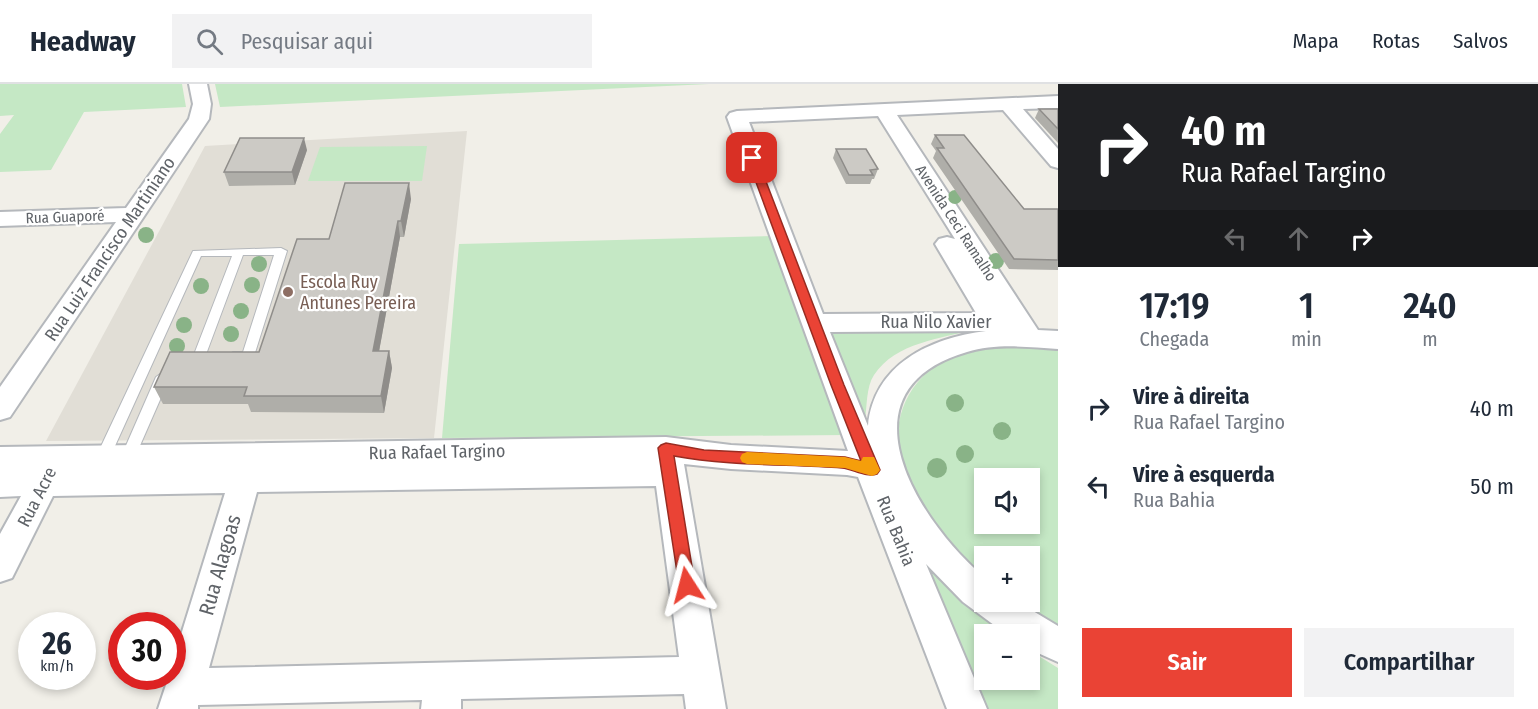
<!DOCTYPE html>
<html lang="pt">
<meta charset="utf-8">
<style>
:root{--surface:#fff;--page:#f2f2f3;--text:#1f2937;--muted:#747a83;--line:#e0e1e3;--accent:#ea4335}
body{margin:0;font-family:"Fira Sans Condensed",sans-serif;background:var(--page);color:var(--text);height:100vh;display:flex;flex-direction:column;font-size:22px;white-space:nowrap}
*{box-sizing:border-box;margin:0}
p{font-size:20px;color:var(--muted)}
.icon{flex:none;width:33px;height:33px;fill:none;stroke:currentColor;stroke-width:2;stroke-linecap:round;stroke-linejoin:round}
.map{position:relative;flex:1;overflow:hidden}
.details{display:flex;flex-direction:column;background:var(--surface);width:480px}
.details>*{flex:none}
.hud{background:#202124;color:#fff;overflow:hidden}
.controls{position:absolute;left:974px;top:384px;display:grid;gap:12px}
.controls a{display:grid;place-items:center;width:66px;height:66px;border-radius:0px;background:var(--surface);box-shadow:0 3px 9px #0003;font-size:30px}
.speed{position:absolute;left:18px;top:528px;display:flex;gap:12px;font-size:30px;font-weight:700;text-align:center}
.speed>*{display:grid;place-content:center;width:78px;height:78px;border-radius:50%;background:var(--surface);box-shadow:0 3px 9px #0003;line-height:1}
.speed small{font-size:15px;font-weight:400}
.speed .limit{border:9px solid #d22;background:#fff;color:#111}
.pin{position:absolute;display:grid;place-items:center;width:51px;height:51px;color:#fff;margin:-26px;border-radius:12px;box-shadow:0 3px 9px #0006}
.me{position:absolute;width:66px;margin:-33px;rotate:351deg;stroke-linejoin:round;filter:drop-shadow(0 0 4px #0008)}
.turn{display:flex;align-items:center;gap:21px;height:126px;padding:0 24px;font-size:27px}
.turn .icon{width:78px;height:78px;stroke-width:2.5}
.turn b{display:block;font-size:42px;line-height:51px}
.lanes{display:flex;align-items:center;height:57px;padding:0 24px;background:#0003;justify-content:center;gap:30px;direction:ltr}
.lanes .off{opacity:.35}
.eta{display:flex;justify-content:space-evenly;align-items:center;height:102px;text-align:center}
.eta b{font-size:36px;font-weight:600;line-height:42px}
.cta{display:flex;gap:12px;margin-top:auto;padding:12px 24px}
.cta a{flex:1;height:69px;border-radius:0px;background:var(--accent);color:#fff;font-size:24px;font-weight:600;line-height:69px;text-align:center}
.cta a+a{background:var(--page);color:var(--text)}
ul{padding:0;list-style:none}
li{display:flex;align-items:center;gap:18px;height:78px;padding:0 24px}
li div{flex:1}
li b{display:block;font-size:22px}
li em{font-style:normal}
header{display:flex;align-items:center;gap:36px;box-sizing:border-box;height:84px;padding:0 30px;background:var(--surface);border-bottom:2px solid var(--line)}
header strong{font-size:28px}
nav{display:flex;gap:33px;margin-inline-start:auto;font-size:21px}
.search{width:420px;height:54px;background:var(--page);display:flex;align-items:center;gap:15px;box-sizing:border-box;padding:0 21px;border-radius:0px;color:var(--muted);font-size:22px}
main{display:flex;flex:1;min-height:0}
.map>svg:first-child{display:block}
.education{fill:#e1ded6}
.green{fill:#c5e8c5;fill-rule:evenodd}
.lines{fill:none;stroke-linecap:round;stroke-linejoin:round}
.service-casing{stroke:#b5b8bc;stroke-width:2}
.minor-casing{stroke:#b5b8bc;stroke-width:4}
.service{fill:#fff;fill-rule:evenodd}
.minor{fill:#fff;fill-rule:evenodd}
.tree{fill:#89b387}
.wall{fill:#afaea9}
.shaded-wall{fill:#8f8d8a}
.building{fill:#cccac5;stroke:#8f8d8a;stroke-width:1.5}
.route{fill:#ea4335;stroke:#982c22;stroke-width:1.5}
.slow{fill:#f59e0b}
.education-dot{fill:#8d6e63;stroke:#fff;stroke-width:2}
.labels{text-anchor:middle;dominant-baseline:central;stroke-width:4.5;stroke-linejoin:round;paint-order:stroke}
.far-street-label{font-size:15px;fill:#5f6368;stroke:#fff}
.street-label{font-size:18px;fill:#5f6368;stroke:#fff}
.education-label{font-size:18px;fill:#785e54;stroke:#fff;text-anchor:start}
.near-street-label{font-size:21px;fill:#5f6368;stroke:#fff}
</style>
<header>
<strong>Headway</strong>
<div class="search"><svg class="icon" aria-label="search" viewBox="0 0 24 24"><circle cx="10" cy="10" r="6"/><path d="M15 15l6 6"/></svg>Pesquisar aqui</div>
<nav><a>Mapa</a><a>Rotas</a><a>Salvos</a></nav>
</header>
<main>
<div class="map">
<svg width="1058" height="625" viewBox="0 0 1058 625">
<rect width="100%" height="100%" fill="#f1efe8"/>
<polygon class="education" points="467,47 434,354 46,357 205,62"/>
<g class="green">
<polygon points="0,0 182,0 186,23 84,28 51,86 0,88 0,50 14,31 0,32"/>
<polygon points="215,0 709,0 220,23"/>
<polygon points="427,62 422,97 308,97 320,63"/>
<polygon points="773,152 847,351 442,354 459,160"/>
<path d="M 975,245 C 941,255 896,258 874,291 C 866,303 867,323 865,337 L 831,247 Z"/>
<path d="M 1016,261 L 1058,264 L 1058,541 L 1015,518 L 1029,518 L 1029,472 L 984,472 L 984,492 C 956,468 927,440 910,406 C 880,343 906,281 975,265 C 988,262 1003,262 1016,261 ZM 984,394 L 1029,394 L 1029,440 L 984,440 Z"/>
<polygon points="923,477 956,512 1007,550 984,550 984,596 1029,596 1029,566 1058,584 1058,625 986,625"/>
</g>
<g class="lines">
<defs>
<g id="service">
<path d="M 281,164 L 287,167 L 254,272 C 249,279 232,279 227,272 L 233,268 L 243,268 L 274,171 L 243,171 L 205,273 L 199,277 L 193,273 L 232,172 L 201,172 L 110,373 L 108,377 L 98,377 L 96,373 L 193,167 Z"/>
<polygon points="163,288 170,293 135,373 133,377 123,377 121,373 156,293"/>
</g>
<g id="minor">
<polygon points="189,0 207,0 211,20 209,35 10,333 0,336 0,303 116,138 0,142 0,128 126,124 189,35 193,20"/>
<path d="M 1058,12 L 1058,24 L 1023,25 L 1058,65 L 1058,84 L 1051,82 L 1003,26 L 897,31 L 1038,246 L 1058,247 L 1058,265 C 1028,263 996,259 967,268 C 836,306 917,436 984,493 L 984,518 L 1018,518 L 1058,542 L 1058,578 L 1029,565 L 1029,550 L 1006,550 L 963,518 L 926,480 L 987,625 L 947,625 L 858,393 L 847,391 L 731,385 L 684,380 L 726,625 L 686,625 L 684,610 L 461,615 L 461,625 L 421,625 L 422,616 L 198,621 L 198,625 L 158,625 L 169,592 L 172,592 L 172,580 L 225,409 L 53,412 L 12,494 L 0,498 L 0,450 L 21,412 L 0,413 L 0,387 L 35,386 L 0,387 L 0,363 L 666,353 L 731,361 L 848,367 L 727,33 L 730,29 L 737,27 ZM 878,32 L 955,155 L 947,153 L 939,155 L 935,160 L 976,229 L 823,230 L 749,38 ZM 986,247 C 930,254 874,280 868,342 L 830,248 ZM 656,402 L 679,573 L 209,584 L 257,408 Z"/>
</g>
</defs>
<use href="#service" class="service-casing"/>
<use href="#minor" class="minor-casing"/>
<use href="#service" class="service"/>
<use href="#minor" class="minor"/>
</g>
<g class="tree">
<circle cx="955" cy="113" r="7"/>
<circle cx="146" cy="151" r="8"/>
<circle cx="996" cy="177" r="8"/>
<circle cx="259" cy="180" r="8"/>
<circle cx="252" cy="201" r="8"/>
<circle cx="201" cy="202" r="8"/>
<circle cx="241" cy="227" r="8"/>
<circle cx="184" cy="241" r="8"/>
<circle cx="231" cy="250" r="8"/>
<circle cx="177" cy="262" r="8"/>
<circle cx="955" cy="319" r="9"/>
<circle cx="1002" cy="347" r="9"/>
<circle cx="965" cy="370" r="9"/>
<circle cx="937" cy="384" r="10"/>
</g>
<g class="wall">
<polygon points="1039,25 1058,25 1058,59 1035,34"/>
<polygon points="935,51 1024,125 1058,125 1058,186 1009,185 933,74 936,67 931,60"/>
<polygon points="836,65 878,85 874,95 872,95 870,100 846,100 833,74"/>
<polygon points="307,66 295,101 229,102 224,88"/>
<polygon points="411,115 404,153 400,153 379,267 389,267 392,284 384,329 251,328 248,320 163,320 154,303 259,268 329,155"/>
</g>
<g class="shaded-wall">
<polygon points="304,54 307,66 295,101 292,88"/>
<polygon points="409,99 411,115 404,153 401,137"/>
<polygon points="398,137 400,153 376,284 373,267"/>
<polygon points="389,267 392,284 384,329 381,312"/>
</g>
<g class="building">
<polygon points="1039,25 1058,25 1058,45"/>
<polygon points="935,51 964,51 1024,125 1058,125 1058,176 1014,175 937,64 944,64"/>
<polygon points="240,54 304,54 292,88 224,88"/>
<polygon points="836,65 866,65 878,85 870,86 873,91 849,91"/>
<polygon points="345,99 409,99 401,137 398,137 373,267 389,267 381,312 244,312 247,303 154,303 170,268 259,268 297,155 329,155"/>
</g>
<path class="route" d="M 752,71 L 757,74 L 844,301 L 880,386 L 877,390 C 866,394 853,385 842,384 C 786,380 729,382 674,372 L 695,501 L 693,507 L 687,509 L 681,507 L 679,501 L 658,364 L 661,361 L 666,359 L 704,366 L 845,373 L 861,377 L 831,301 L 747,74 Z"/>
<polygon class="slow" points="747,368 845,373 861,377 863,373 874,373 880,386 877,390 872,392 845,384 747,380 742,378 740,374 742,370"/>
<circle class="education-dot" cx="288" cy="208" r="6"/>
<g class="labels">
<g class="far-street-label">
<text transform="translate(65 133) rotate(-2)">Rua Guaporé</text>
<text transform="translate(956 139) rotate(57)">Avenida Ceci Ramalho</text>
</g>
<g class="street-label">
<text transform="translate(110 165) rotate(-56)">Rua Luiz Francisco Martiniano</text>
<text x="936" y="238">Rua Nilo Xavier</text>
<text transform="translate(437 368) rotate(-1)">Rua Rafael Targino</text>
<text transform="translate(37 413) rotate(-63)">Rua Acre</text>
<text transform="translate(896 447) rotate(68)">Rua Bahia</text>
</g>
<g class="education-label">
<text x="300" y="198">Escola Ruy<tspan x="300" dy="21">Antunes Pereira</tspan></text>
</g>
<g class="near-street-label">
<text transform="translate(220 481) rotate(-74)">Rua Alagoas</text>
</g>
</g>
</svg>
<div class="controls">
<a><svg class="icon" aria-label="sound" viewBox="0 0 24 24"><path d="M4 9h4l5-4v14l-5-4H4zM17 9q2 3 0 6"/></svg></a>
<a>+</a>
<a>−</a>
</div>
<div class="speed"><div>26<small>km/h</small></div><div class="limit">30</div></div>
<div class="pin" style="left:752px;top:74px;background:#d93025"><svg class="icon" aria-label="arrive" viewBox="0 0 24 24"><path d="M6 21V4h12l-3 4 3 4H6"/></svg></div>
<svg class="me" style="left:687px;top:501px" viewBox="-20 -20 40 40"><path d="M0-17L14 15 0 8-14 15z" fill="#ea4335" stroke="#fff" stroke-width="4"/></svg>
</div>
<section class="details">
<div class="hud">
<div class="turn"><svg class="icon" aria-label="right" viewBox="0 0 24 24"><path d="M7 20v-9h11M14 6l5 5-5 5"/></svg><div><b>40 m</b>Rua Rafael Targino</div></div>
<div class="lanes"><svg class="icon off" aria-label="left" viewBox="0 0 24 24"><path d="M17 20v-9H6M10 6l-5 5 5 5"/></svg><svg class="icon off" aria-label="ahead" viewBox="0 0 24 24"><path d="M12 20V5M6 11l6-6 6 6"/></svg><svg class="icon" aria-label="right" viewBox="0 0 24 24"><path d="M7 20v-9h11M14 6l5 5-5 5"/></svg></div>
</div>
<div class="eta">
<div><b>17:19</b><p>Chegada</p></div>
<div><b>1</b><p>min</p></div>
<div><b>240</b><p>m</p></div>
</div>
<ul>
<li><svg class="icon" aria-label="right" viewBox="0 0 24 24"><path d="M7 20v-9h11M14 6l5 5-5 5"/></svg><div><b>Vire à direita</b><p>Rua Rafael Targino</p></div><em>40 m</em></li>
<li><svg class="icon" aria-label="left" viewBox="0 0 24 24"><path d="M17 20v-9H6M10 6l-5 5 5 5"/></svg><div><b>Vire à esquerda</b><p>Rua Bahia</p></div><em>50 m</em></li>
</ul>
<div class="cta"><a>Sair</a><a>Compartilhar</a></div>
</section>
</main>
